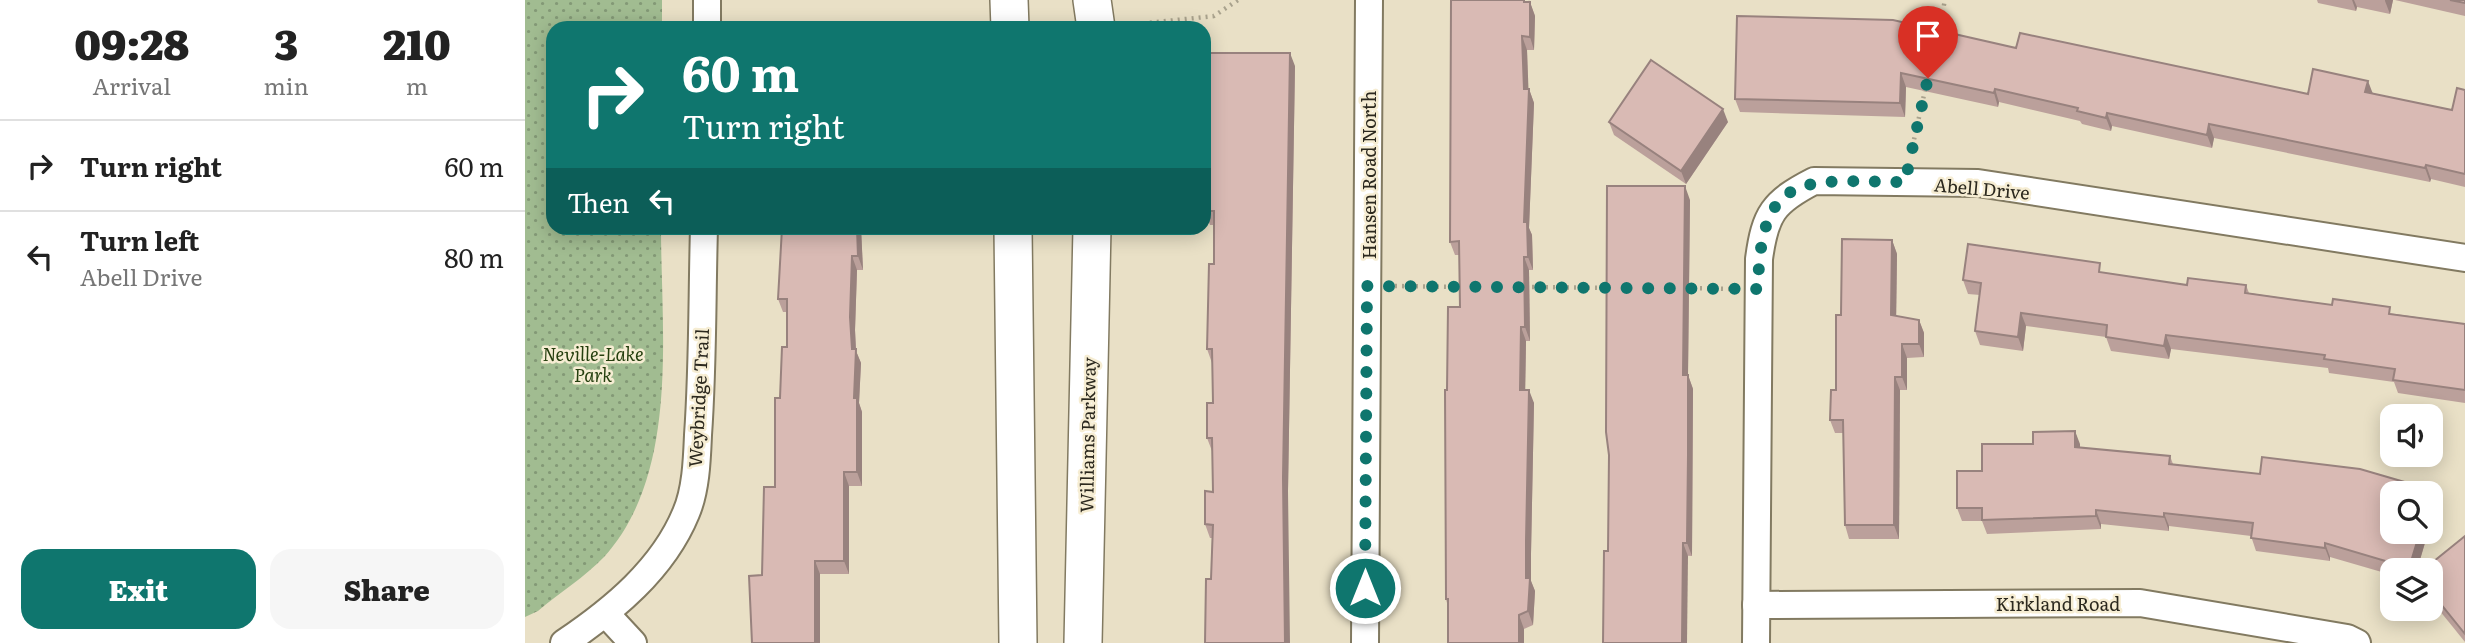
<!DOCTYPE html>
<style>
:root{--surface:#fff;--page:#f6f6f6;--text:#222;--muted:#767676;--line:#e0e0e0;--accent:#0f766e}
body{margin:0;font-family:Literata,serif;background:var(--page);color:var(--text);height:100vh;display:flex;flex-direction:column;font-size:26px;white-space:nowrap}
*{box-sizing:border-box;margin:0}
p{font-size:23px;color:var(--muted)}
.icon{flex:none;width:38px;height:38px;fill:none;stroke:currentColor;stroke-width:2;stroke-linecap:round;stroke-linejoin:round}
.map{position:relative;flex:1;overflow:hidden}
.details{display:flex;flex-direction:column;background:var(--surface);width:525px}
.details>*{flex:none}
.hud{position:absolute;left:21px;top:21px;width:665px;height:214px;border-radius:21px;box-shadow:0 4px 18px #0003;background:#0f766e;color:#fff;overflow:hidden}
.controls{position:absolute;left:1855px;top:404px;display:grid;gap:14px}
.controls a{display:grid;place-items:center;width:63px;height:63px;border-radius:14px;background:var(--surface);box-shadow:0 4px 18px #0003;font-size:35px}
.pin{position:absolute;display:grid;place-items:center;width:60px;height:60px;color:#fff;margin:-72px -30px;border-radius:50% 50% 50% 0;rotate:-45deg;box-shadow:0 0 7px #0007}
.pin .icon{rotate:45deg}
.me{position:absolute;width:77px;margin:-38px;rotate:0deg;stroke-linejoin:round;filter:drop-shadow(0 0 5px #0008)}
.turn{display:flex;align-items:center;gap:24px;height:147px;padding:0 21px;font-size:32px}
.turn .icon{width:91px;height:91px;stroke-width:2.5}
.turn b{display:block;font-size:49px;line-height:60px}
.then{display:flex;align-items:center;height:66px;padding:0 21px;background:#0003;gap:14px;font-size:26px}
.eta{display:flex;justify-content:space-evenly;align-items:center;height:119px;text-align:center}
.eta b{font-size:42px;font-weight:800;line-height:49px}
.primary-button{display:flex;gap:14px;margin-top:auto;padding:14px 21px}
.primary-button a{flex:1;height:80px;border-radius:21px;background:var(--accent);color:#fff;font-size:28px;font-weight:800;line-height:80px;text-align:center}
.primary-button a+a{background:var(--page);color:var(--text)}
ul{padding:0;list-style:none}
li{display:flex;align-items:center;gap:21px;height:91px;padding:0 21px;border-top:2px solid var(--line)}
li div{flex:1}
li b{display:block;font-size:26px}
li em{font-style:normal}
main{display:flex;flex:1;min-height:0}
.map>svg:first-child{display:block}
.park{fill:url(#park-dots)}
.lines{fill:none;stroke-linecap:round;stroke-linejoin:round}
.street-casing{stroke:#827a61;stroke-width:30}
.secondary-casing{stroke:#827a61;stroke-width:40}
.path{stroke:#a9a28d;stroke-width:4.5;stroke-dasharray:2 5;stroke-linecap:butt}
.street{stroke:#fff;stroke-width:26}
.secondary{stroke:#fff;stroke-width:37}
.wall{fill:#bba09b}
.shaded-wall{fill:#98827e}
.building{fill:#d9bab4;stroke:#98827e;stroke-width:2}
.route{stroke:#0f766e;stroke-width:12;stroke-dasharray:0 21.6}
.labels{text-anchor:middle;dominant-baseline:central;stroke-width:5;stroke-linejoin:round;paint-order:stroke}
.street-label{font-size:18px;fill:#2b281e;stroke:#f6edd3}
.park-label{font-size:18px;font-style:italic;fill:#253f0e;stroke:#f6edd3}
</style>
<main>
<section class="details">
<div class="eta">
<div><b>09:28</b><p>Arrival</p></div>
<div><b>3</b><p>min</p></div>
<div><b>210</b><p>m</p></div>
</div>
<ul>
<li><svg class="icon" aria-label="right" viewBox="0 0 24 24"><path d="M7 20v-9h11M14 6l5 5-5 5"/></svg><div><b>Turn right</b></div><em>60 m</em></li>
<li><svg class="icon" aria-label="left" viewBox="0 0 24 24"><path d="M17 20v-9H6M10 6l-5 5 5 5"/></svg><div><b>Turn left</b><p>Abell Drive</p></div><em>80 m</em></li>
</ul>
<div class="primary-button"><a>Exit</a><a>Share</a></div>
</section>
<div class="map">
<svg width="1940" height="643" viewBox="0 0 1940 643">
<defs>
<pattern id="park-dots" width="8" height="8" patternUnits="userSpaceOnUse" patternTransform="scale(1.75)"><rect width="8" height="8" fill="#a1bc91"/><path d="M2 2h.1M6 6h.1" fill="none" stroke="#839976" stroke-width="1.8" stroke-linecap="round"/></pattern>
</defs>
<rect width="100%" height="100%" fill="#e9e0c6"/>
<path class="park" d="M 0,0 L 137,0 L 137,28 L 28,28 L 28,228 L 136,228 C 136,332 155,473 79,557 C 60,577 34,593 13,611 L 0,617 Z"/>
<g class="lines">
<defs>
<g id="street">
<polyline points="182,28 182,0"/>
<polyline points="1231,605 1615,603 1822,638 1832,643"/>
<polyline points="82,615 108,643"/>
<path d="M 39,643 C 88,610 138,569 161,513 C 171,490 172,459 173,435 C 178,366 177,296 179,228"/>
<polyline points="840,643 844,0"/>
<path d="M 1231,643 L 1234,259 C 1240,214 1248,202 1289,181 L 1453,183 L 1940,258"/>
</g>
<g id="secondary">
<polyline points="484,0 485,28"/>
<polyline points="567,0 571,28"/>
<polyline points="488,228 493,643"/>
<polyline points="558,643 567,228"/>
</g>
</defs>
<use href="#street" class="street-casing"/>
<use href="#secondary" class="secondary-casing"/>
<g class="path">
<polyline points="604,25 689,16 713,0"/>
<polyline points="1413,33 1420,0"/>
<polyline points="1386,153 1401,86"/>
<polyline points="870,286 939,287"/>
<polyline points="1000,287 1086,288"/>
<polyline points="1161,288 1205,289"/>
</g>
<use href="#street" class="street"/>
<use href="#secondary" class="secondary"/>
</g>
<g class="wall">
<polygon points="1004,0 1010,16 1009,50 1002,50 1003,89 1004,89 1009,103 1004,228 1007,235 1008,270 1004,270 1005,341 1001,341 1000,390 1009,403 1006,554 1006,581 1010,591 1008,625 999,629 999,643 923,643 923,607 921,599 922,390 935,307 934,255 930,255 925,242"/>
<polygon points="1792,0 1868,0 1865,14 1832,7 1831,11 1793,3"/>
<polygon points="1870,0 1940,0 1940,16"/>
<polygon points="1491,48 1783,94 1848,94 1927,110 1940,90 1940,187 1906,179 1905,182 1689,138 1687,148 1587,126 1586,131 1557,124 1555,121 1474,102 1473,107 1381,87 1380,117 1215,112 1210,99"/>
<polygon points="770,66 763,491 686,579 687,538 685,538 680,524 688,492 687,451 682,438 688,403 687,363 682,349 689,264 689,225 685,225 680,211"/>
<polygon points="1084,122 1203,122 1161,184 1089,135"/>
<polygon points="1165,200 1163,375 1168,389 1167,556 1083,551 1084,455"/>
<polygon points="336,228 338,270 332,270 330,330 331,351 336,363 334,403 337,412 337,486 324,486 324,574 295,574 295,643 227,643 250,487 255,398 262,347 262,312 258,312 253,299 257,238"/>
<polygon points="1367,240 1372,254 1371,316 1394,320 1399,333 1399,357 1382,358 1382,390 1375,390 1374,539 1324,539 1320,525 1318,433 1310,433 1305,420 1311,390 1316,315"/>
<polygon points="1579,273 1662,285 1721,285 1724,293 1940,324 1940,403 1873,393 1869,382 1804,373 1803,368 1646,349 1644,359 1586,351 1581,337 1501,326 1498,351 1455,345 1450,331 1455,295 1443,294 1438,280"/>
<polygon points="1550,431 1555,448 1645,456 1648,464 1912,503 1892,570 1867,570 1867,575 1805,557 1805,561 1731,551 1726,536 1644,526 1644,531 1576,524 1576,529 1462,534 1457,521 1437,521 1432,508 1457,471 1508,444"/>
<polygon points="1940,536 1940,642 1906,600 1906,570"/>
</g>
<g class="shaded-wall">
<polygon points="1827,0 1829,0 1832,7 1831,11"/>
<polygon points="1860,0 1868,0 1865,14 1860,1"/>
<polygon points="1005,2 1010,16 1009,50 1005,37"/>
<polygon points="997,36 1002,50 1004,103 999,89"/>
<polygon points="765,53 770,66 763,491 765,643 760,643 758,478"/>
<polygon points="1376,73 1381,87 1380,117 1375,103"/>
<polygon points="1843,81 1848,94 1840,92"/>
<polygon points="1004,89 1009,103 1004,228 1007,235 1008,270 1003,257 999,222"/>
<polygon points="1470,89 1474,102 1473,107 1469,93"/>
<polygon points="1198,109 1203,122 1161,184 1156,171"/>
<polygon points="1582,113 1587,126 1586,131 1581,118"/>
<polygon points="1684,124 1689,138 1687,148 1682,135"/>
<polygon points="1901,165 1906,179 1905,182 1900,168"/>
<polygon points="1160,186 1165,200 1163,375 1168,389 1167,556 1162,543 1158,375"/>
<polygon points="332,228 336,228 338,270 333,256"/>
<polygon points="1367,240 1372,254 1371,329 1366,315"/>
<polygon points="327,256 332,270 330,330 331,351 336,363 334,403 337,412 337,486 332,472 325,317"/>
<polygon points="999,257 1004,270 1005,341 1000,327"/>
<polygon points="1496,313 1501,326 1498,351 1493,337"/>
<polygon points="1394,320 1399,333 1399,357 1394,344"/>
<polygon points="996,327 1001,341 1000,403 995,390"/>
<polygon points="1641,335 1646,349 1644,359 1639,346"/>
<polygon points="1377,344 1382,358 1382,390 1377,377"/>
<polygon points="1370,377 1375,390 1374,539 1369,525"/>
<polygon points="1004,390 1009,403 1006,554 1006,581 1010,591 1008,625 1003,611 1001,541"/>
<polygon points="1550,431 1555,444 1555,461 1550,447"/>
<polygon points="319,472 324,486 324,574 319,561"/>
<polygon points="1907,490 1912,503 1906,524 1906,494"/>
<polygon points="1571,510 1576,524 1576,529 1571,516"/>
<polygon points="1639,513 1644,526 1644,531 1639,517"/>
<polygon points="1895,532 1903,532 1892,570 1885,570 1884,568"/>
<polygon points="1158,543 1163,556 1162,643 1157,643"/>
<polygon points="1800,543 1805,557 1805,561 1800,548"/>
<polygon points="290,561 295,574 295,643 290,643"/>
<polygon points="994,615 999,629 999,643 994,643"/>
</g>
<g class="building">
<polygon points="926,0 999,0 999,2 1005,2 1005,37 997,36 999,89 1004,89 999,222 1002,222 1003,257 999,257 1000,327 996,327 995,390 1004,390 1001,541 1001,578 1005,578 1003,611 994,615 994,643 923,643 923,599 921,599 920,390 922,390 923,307 935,307 934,241 925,242"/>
<polygon points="1925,0 1940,0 1940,3"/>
<polygon points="1212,16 1368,20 1491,48 1495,33 1783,94 1788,69 1843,81 1840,92 1927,110 1932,88 1940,90 1940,174 1901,165 1900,168 1684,124 1682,135 1582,113 1581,118 1552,111 1553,108 1470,89 1469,93 1376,73 1375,103 1210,99"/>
<polygon points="683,53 765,53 758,478 760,643 680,643 681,579 686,579 688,525 680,524 680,491 688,492 687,438 682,438 682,403 688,403 687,349 682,349 684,264 689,264 689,211 680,211"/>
<polygon points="1126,60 1198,109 1156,171 1084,122"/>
<polygon points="1082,186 1160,186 1158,375 1163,375 1163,455 1162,543 1158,543 1157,643 1078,643 1079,551 1083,551 1084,455 1081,432"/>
<polygon points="257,228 332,228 333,256 327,256 325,317 327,349 331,349 329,398 332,398 332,472 319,472 319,561 290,561 290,643 227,643 224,576 237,575 239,487 250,487 250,398 255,398 257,347 262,347 262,299 253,299"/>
<polygon points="1317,239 1367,240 1366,315 1394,320 1394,344 1377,344 1377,377 1370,377 1369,525 1320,525 1318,420 1305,420 1306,390 1311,390 1311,315 1316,315"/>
<polygon points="1443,244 1575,263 1574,272 1662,285 1663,278 1721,285 1720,293 1807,305 1808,299 1865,307 1864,314 1940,324 1940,390 1868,380 1870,369 1799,359 1800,355 1641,335 1639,346 1581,337 1582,325 1496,313 1493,337 1450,331 1456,283 1438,280"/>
<polygon points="1550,431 1550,447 1645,456 1644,464 1735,474 1737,457 1835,469 1907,490 1906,494 1867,494 1867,532 1895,532 1884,568 1800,543 1800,548 1726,538 1728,523 1639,513 1639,517 1571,510 1571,516 1457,520 1457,508 1432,508 1432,471 1457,471 1457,444 1508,444 1508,432"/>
<polygon points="1940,536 1940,634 1906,592 1906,570 1898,570"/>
</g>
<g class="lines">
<path class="route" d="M 840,588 L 842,286 L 1233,289 C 1235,168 1280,181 1380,182 L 1403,78"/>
</g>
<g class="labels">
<g class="street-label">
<text transform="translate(843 175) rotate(-90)">Hansen Road North</text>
<text transform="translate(1457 188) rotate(5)">Abell Drive</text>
<text transform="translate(173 398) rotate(-87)">Weybridge Trail</text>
<text transform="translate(562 435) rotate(-89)">Williams Parkway</text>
<text x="1533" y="603">Kirkland Road</text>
</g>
<g class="park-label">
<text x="68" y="353">Neville-Lake<tspan x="68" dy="21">Park</tspan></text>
</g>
</g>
</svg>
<div class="controls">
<a><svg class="icon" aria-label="sound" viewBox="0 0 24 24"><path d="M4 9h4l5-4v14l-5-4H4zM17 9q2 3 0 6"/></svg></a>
<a><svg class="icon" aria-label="search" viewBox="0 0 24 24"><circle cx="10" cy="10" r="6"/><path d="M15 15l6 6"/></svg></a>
<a><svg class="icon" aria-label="layers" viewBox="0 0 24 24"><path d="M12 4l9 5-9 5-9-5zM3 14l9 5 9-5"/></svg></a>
</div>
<div class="pin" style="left:1403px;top:78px;background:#d93025"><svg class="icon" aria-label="arrive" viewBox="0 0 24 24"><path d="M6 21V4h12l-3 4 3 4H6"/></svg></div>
<svg class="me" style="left:840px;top:588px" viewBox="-20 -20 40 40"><circle r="17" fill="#0f766e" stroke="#fff" stroke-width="3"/><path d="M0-11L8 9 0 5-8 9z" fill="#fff"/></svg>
<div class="hud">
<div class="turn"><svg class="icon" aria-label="right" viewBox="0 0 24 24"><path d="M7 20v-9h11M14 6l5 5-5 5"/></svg><div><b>60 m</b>Turn right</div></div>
<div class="then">Then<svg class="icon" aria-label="left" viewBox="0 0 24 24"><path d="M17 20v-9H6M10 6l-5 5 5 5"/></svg></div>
</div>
</div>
</main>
